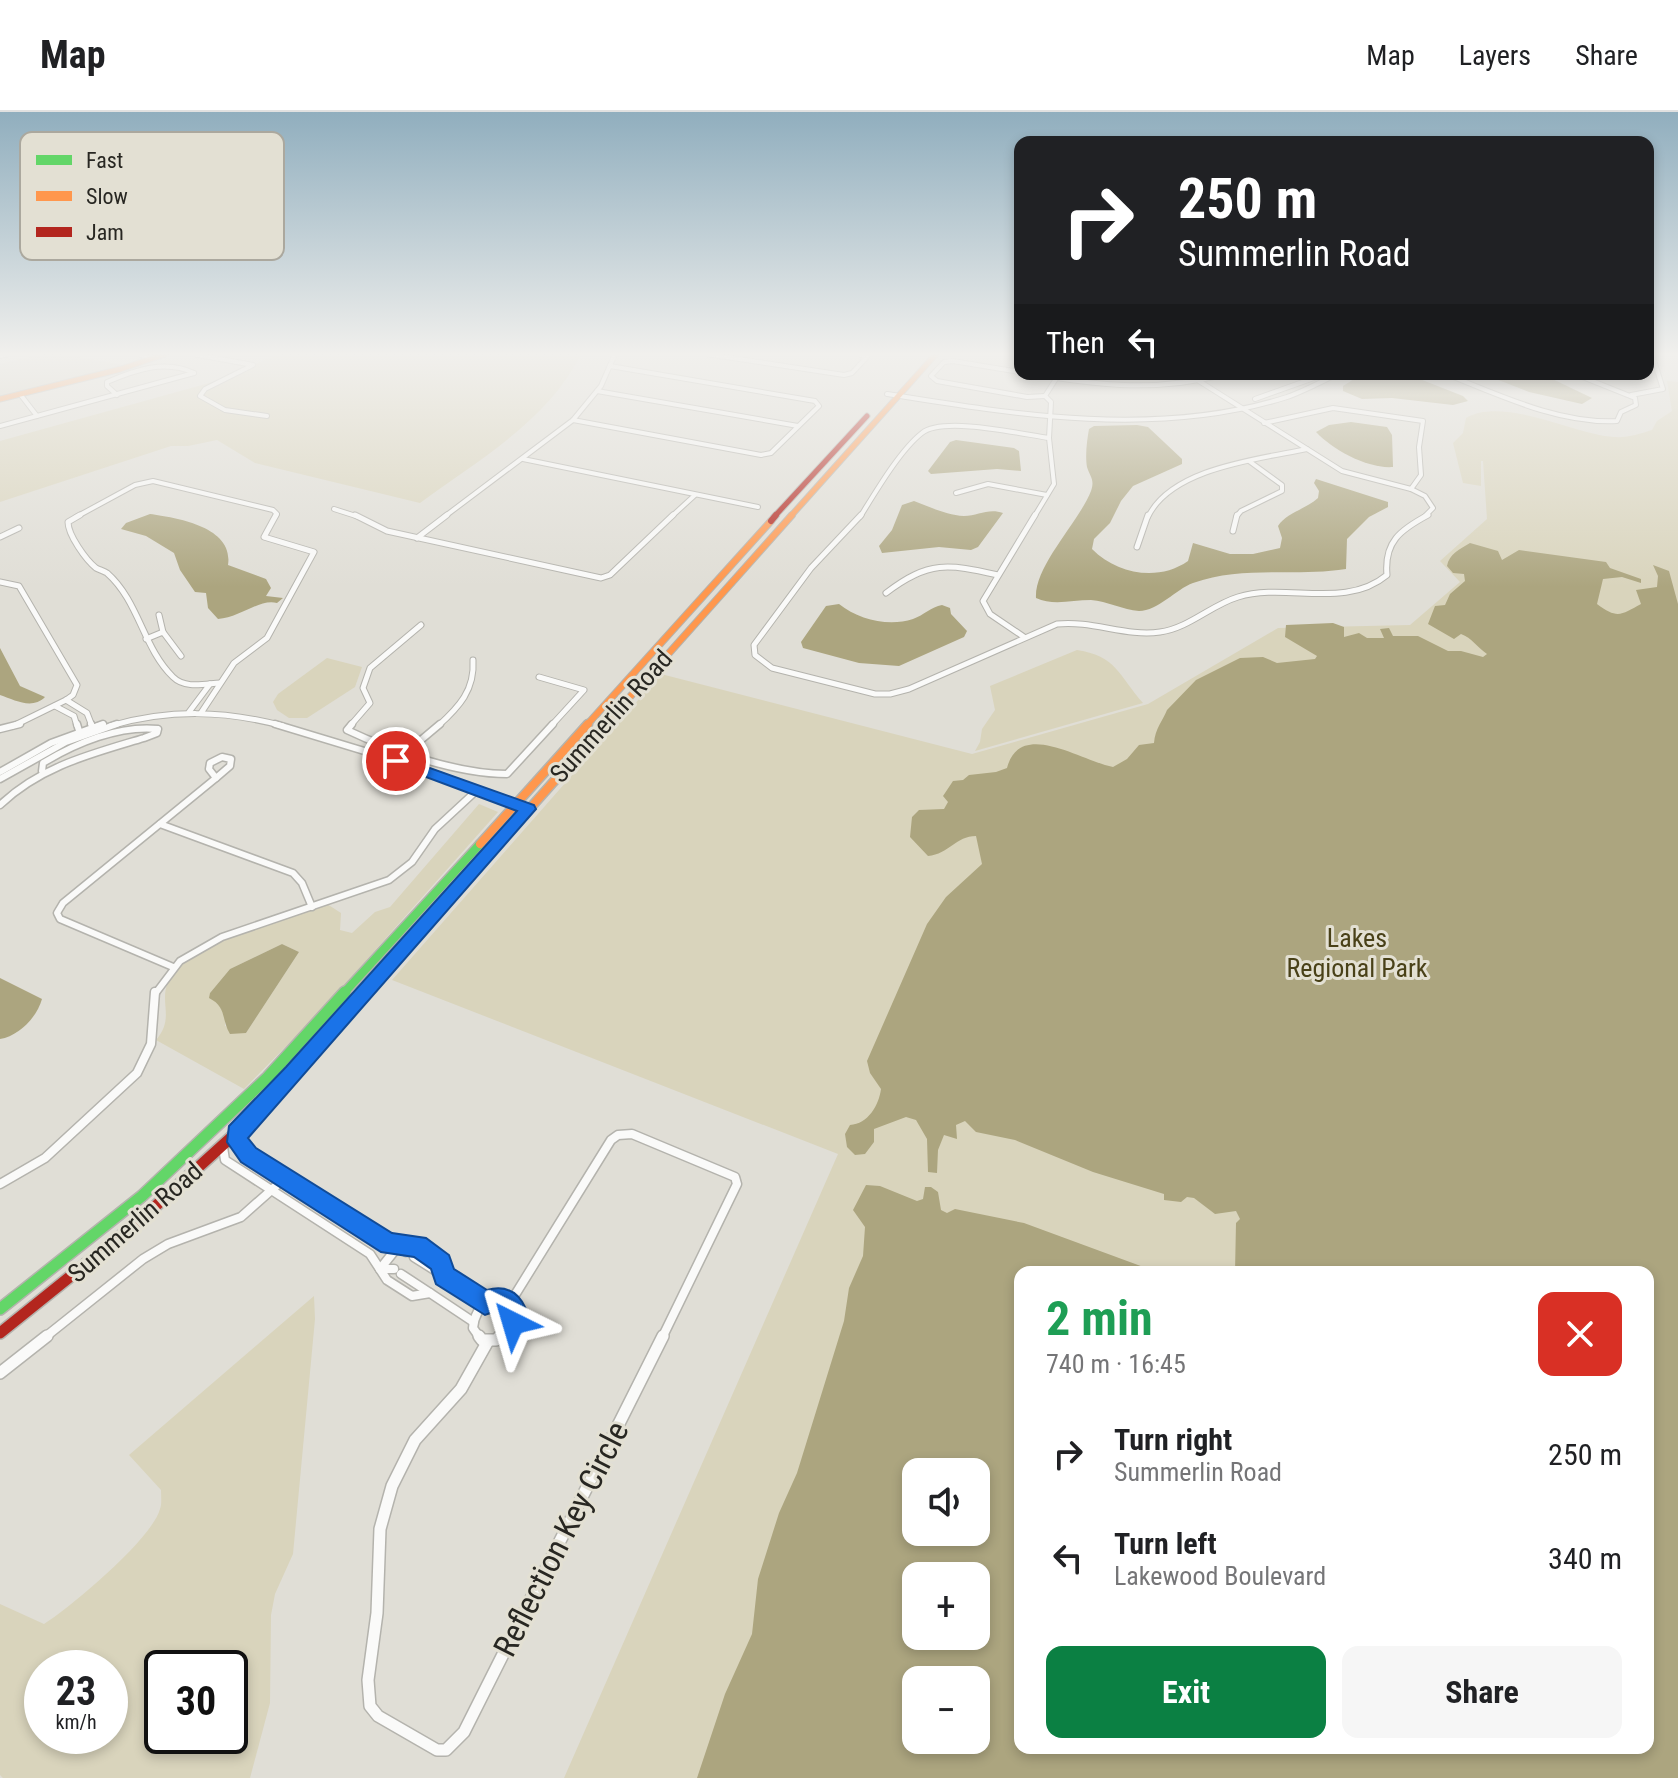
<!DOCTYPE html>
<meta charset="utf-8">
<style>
:root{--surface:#fff;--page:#f6f6f6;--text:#202124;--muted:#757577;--line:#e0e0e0;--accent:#0b8043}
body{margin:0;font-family:"Roboto Condensed",sans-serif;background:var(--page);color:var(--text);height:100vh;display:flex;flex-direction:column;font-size:30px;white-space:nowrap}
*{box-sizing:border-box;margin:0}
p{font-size:26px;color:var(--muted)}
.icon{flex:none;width:44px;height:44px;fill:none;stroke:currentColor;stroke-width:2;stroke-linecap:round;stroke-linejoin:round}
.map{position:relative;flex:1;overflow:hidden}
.drawer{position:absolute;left:1014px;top:1154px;width:640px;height:488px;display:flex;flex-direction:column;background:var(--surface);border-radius:16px;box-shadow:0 4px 12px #0003}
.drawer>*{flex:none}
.guide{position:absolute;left:1014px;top:24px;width:640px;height:244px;border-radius:16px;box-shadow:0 4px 12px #0003;background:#202124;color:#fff;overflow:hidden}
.controls{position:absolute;left:902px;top:1346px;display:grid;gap:16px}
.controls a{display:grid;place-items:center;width:88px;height:88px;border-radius:16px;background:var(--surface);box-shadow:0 4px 12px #0003;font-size:40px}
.speed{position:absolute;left:24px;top:1538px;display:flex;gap:16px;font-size:40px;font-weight:700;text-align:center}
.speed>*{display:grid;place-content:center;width:104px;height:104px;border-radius:50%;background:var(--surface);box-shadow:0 4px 12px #0003;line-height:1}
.speed small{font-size:20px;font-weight:400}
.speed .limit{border:4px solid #111;border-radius:12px;background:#fff;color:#111}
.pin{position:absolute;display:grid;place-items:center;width:68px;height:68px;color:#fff;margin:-34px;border:4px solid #fff;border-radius:50%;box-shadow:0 2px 8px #0007}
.me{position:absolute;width:88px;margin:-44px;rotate:320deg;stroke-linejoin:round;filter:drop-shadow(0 0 6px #0008)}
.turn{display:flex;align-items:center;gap:28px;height:168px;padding:0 32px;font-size:36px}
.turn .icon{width:104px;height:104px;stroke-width:2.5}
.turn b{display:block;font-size:56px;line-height:68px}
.then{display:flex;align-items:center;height:76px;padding:0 32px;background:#0003;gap:16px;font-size:30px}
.round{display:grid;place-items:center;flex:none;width:84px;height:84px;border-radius:16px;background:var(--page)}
.overview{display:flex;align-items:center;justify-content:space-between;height:136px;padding:0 32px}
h1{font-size:48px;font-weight:700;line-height:60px;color:#1e9e55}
.primary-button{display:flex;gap:16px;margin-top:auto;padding:16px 32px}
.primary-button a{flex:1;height:92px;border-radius:16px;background:var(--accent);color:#fff;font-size:32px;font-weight:700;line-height:92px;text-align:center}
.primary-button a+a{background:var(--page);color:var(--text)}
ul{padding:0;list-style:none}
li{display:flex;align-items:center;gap:24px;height:104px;padding:0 32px}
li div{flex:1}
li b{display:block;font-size:30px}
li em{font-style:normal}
header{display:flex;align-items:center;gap:48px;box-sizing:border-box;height:112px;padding:0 40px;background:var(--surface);border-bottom:2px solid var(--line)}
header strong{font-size:38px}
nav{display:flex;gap:44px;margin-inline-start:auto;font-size:28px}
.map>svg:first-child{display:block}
.built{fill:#d4d1c2}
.green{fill:#d9d4bc;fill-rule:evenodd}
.water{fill:#aca57f;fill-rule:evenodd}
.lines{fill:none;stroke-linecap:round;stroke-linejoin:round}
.street-far4-casing{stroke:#b4b3ad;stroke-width:6}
.street-far3-casing{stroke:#b4b3ad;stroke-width:7}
.street-far2-casing{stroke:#b4b3ad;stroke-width:9}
.street-far1-casing{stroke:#b4b3ad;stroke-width:11}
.street-casing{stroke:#b4b3ad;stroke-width:14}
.fast-far1-casing{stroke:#b4b3ad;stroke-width:11}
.fast-casing{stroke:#b4b3ad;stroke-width:14}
.slow-far2-casing{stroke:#b4b3ad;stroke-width:7}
.slow-far1-casing{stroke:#b4b3ad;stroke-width:8}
.slow-casing{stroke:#b4b3ad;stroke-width:11}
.jam-far3-casing{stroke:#b4b3ad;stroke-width:7}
.jam-far2-casing{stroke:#b4b3ad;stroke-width:8}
.jam-far1-casing{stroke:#b4b3ad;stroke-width:11}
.jam-casing{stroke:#b4b3ad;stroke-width:14}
.street-far4{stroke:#fafaf9;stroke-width:4}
.street-far3{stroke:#fafaf9;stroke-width:5}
.street-far2{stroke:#fafaf9;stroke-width:6}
.street-far1{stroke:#fafaf9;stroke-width:8}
.street{stroke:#fafaf9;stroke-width:11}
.fast-far1{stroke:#63d668;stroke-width:8}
.fast{stroke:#63d668;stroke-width:11}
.slow-far2{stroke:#ff974d;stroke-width:5}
.slow-far1{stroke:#ff974d;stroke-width:6}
.slow{stroke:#ff974d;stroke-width:8}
.jam-far3{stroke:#b3261e;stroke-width:5}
.jam-far2{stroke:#b3261e;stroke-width:6}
.jam-far1{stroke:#b3261e;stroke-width:8}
.jam{stroke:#b3261e;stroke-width:11}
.route{fill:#1a73e8;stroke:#114b97;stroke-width:2}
.labels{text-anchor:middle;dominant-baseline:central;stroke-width:6;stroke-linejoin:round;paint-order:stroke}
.street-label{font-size:26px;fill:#282722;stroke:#e3e0d3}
.park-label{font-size:26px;fill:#494118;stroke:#e3e0d3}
.near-street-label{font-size:32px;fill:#282722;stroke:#e3e0d3}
.key{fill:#e3e0d3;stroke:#aba89e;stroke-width:2}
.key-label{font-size:22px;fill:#282722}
</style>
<header>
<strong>Map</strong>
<nav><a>Map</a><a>Layers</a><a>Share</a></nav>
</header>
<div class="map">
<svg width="1678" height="1666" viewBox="0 0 1678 1666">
<rect width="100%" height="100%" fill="#e0ded6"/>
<polygon class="built" points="42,242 62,242 123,253 133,252 0,286 0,252"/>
<g class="green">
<path d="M 278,242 L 581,242 C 548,309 478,348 420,391 L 255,351 L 217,328 L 188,334 L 171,334 L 0,390 L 0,329 L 220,268 Z"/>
<path d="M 1667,269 L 1678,270 L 1678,1666 L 564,1666 L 838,1042 L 392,868 L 661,562 L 972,642 L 1148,592 L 1278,516 L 1410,513 L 1460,470 L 1440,449 L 1487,407 L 1483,349 L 1481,349 L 1481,374 L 1463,371 L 1453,331 L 1463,321 L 1466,306 C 1503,284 1573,322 1614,325 C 1628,326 1639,322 1652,318 L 1657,309 L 1672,299 ZM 1020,1160 L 1648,1160 L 1648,1636 L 1020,1636 ZM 916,1360 L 976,1360 L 976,1420 L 916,1420 ZM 916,1464 L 976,1464 L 976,1524 L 916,1524 ZM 916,1568 L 976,1568 L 976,1628 L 916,1628 Z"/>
<path d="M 1077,538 C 1117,544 1119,564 1143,591 L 975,639 L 980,630 L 982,617 L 995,598 L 990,574 Z"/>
<polygon points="327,546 362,555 355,575 307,606 289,606 277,598 273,590 278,582"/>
<path d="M 479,692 L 498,700 L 323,897 L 244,977 L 156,928 C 175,906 159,891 168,870 C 186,828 286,809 327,792 L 341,801 L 340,818 L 352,821 L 375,800 L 390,795 ZM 282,832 L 299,840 L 246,921 L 225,914 L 225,901 L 210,881 L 230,857 Z"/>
<path d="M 314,1184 L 315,1207 L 293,1442 L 275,1482 L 271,1503 L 270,1591 L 250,1666 L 3,1666 L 0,1663 L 0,1492 L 44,1512 C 71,1495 152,1427 160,1397 C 162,1392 161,1384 161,1378 L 129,1343 ZM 42,1556 L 110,1556 L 110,1624 L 42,1624 ZM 162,1556 L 230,1556 L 230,1624 L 162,1624 Z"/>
</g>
<g class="water">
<polygon points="1362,262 1407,262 1463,284 1468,289 1453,293 1392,286 1362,287 1343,279 1343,274"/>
<polygon points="1483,262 1542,262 1592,286 1582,292 1529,280"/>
<path d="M 1351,310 L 1387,315 L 1392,323 L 1393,355 C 1368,357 1333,338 1316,320 L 1329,313 Z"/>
<path d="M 1137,313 L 1148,315 L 1182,347 L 1182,352 L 1133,374 L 1121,389 L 1110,411 L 1094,427 L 1092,437 C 1117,462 1158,470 1188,449 L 1193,431 L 1230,442 L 1253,442 L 1280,436 L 1282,426 L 1278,414 C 1286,401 1306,397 1318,386 L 1319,379 L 1314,371 L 1316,367 L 1388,390 L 1388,395 L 1369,405 L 1347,427 L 1346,457 C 1296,465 1243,453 1193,471 C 1176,477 1158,499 1139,499 C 1123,498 1107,489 1091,488 C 1072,488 1053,494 1036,486 C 1034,454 1079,410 1091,379 C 1095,367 1090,365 1087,355 C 1085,344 1087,328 1089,317 L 1094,314 Z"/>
<polygon points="956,328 1014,336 1019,339 1021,359 997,357 931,362 928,359 950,330"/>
<path d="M 914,389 C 930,395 946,403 964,404 C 978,404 988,396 1003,401 L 978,435 L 971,438 L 939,435 L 882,441 L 879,434 L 892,418 L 902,393 Z"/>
<path d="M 150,402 C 178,406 234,415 228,453 L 266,467 L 271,476 L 266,484 L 283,486 L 277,491 C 260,486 240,506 218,507 L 208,496 L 206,481 L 195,480 L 180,458 L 174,441 L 146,424 L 121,417 L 126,411 Z"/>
<path d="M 1470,431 L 1498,439 L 1502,448 L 1519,438 L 1606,450 L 1610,456 L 1641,467 L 1641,471 L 1622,465 L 1603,467 L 1597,492 C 1618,508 1622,502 1641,492 L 1636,478 L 1657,475 L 1658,464 L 1653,453 L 1669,459 L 1678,492 L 1678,1666 L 697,1666 L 725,1582 L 752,1522 L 758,1467 L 779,1401 L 797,1361 L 844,1209 L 849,1176 L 863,1144 L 865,1115 L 853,1098 L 866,1073 L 880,1074 L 917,1089 L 923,1087 L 925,1075 L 931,1075 L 938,1080 L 941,1098 L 947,1101 L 955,1097 L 1024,1111 L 1157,1160 L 1020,1160 L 1020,1636 L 1648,1636 L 1648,1160 L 1235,1160 L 1236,1111 L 1240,1107 L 1236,1099 L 1215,1102 L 1194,1086 L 1187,1085 L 1181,1090 L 1164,1088 L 1164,1082 L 1093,1060 L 1015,1028 L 976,1020 L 965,1009 L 956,1013 L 957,1027 L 944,1023 L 938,1038 L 937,1061 L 928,1060 L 927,1027 L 916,1008 L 906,1005 L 874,1017 L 874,1030 L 865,1042 L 855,1043 L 847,1035 L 845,1022 L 850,1013 C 868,1012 879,993 881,977 L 870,961 L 867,949 L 927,812 L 946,785 L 982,752 L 976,724 C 956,724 949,742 928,744 L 910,725 L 912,705 L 919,698 L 944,697 L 948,690 L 943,684 L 953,669 L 963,668 L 969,663 L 996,660 L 1007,656 C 1020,607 1079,648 1113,655 L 1127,647 L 1139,633 L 1154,631 C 1155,617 1163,608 1167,598 L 1196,568 L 1240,546 L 1263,545 L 1277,551 L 1315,547 L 1317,544 L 1285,525 L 1286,513 L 1333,511 L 1344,515 L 1344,525 L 1359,521 L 1367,526 L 1384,526 L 1380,517 L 1389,516 L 1393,524 L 1418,524 L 1448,539 L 1461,539 L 1483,545 L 1487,542 C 1477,535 1472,526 1461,522 L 1454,527 L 1428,512 L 1435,494 L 1445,493 L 1450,482 L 1465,469 L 1464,462 L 1453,461 L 1447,454 C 1449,442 1460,437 1470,431 ZM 916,1360 L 976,1360 L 976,1420 L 916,1420 ZM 916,1464 L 976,1464 L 976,1524 L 916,1524 ZM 916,1568 L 976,1568 L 976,1628 L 916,1628 Z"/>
<path d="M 839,492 C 859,508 889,515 913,507 C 924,503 931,495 942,493 L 950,496 L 951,502 L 967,519 L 964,525 L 899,554 L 859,551 L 803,536 L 801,530 L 826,494 Z"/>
<path d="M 0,536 L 20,574 L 45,585 C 32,598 15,588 0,583 Z"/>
<path d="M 282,832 L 299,840 L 246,921 L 230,922 C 221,907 227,895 209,886 L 210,881 L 230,857 Z"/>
<path d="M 0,866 L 42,887 C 37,905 19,924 0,927 Z"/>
</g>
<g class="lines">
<defs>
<g id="street-far4">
<polyline points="137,242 155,246"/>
<polyline points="193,242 253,253 205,277 200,284 225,298 267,304"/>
<polyline points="706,242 844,263 852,261 867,245 858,242"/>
<polyline points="0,244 8,242"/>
<polyline points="1020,260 953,249 944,250 931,264 937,269 1027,285 1045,284"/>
<path d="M 1032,262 C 1102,274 1157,280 1227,262"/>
<path d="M 1446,262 C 1499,283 1559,312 1617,309 L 1621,300 L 1636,293 L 1635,286 L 1575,262"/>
<polyline points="1199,269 1342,359 1411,377 1425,384 1433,396 1424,405"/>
<polyline points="597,279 798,314"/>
<polyline points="20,282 37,304"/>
<path d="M 887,282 C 1017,303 1159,326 1287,285 C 1304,279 1321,270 1337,262"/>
<path d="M 117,283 L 107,274 L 107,270 C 135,258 165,247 194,261"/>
<polyline points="1631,283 1663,277 1652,242"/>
<polyline points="1255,287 1325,262"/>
<polyline points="573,308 761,343 771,341 819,294 815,289 610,254"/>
<polyline points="1264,311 1333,296 1423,309 1419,335 1421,363 1411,377"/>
<polyline points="0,314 194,261"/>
<polyline points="523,347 758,395"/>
<polyline points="956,381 988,372 1047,383"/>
<polyline points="334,397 359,405"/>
<polyline points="76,405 135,373 153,369 273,398 277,402 275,405"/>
<polyline points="444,405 573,308 601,274 615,242"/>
<polyline points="671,405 695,383"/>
<path d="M 860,405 C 875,381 900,338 922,321 C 943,304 1021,322 1049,326"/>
<polyline points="1034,405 1054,372 1049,326 1051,290 1045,284 1059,262"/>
<path d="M 1148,405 C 1171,356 1259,347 1307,337"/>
<polyline points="1236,405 1241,399 1282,379 1282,373 1249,349"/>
</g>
<g id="street-far3">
<path d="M 80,403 L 68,410 C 68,423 86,448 96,456 C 100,458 104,459 107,461 C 139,489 143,536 173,565 C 185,577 204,572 220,571"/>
<polyline points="355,403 387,419 601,466 610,463 673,403"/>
<path d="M 861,403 L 811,456 L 754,533 L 755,543 L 772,556 L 875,582 L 890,582 L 909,577 L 1057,512 C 1092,508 1126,525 1160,520 C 1189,516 1211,493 1238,485 C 1286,470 1345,498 1387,463 C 1384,430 1400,418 1428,403"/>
<polyline points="1233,419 1237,403"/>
<polyline points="0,425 19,416"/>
<polyline points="417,426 447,403"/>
<polyline points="1137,435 1148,403"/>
<polyline points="0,470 19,474 77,573 73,583 66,588 13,614"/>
<path d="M 886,481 C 929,448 948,452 998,463"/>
<polyline points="159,503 163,520"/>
<polyline points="1024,525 990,502 983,489 1035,403"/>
<polyline points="146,527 163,520 181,544"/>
<polyline points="539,565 584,578 551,614"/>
<polyline points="66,588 87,601 92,614"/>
<polyline points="55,594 74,604 77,614"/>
<polyline points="189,600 210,572"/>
<polyline points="201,601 234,551 267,526 314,440 264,425 276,403"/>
<polyline points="97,614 103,612"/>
<path d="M 110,614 C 169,597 224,598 283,614"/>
<polyline points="350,614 370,591 363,576 370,556 421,513"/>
<path d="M 438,614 C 459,595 475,578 473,548"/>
</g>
<g id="street-far2">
<polyline points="77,612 80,622"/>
<polyline points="91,612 93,617"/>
<polyline points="275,612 414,654 528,697"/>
<path d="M 352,612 L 347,618 C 391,639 458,662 507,662 L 553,612"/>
<polyline points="0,617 20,612"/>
<polygon points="222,645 231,647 230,654 216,666 209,657 210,651"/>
<polyline points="396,649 440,612"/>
<polyline points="0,660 51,631 103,612"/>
<polyline points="0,667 66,630 117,612"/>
<path d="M 0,693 C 41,654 91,642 144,626 L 157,621 L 158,617 C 119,613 76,631 43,651 L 42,659"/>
<polyline points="160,712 293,761 302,771 312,795"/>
<polyline points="173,855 60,807 57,801 63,791 216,666"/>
<polyline points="155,882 180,849 222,825 389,768 412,750 435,717 475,680"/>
</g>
<g id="street-far1">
<polyline points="237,1020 240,1035 248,1043 389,1132 418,1134 441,1151 444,1164 485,1191"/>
<polyline points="223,1035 225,1048 370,1142 387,1168 412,1184 430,1181 472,1209"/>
<polyline points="0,1072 45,1046 137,961 151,932 155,880"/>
<polyline points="414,1145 444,1164"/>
<polyline points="380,1157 400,1132 406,1140"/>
<polyline points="380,1157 394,1157"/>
<polyline points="401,1162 430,1181"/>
<polyline points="510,1191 611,1028 618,1023 632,1022 735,1065 737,1072 662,1226"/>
<polyline points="44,1226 143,1147 168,1132 241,1105 285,1066"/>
<path d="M 480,1226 L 473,1216 C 475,1192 496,1176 514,1197 L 513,1211 L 498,1226"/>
</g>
<g id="street">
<polyline points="479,1224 482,1228 496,1228 500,1224"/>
<polyline points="488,1229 461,1277 415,1328 392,1374 380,1417 377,1501 368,1568 370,1594 378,1604 437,1638 446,1638 464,1620 663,1224"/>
<polyline points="0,1261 47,1224"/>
</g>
<polyline id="fast-far1" points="343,882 480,732"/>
<polyline id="fast" points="0,1197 142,1084 268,965 345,880"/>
<g id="slow-far2">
<polyline points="0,287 121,257 165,242"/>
<polyline points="790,405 936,242"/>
</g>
<g id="slow-far1">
<polyline points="586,614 771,409"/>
<polyline points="604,614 792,403"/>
</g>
<g id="slow">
<polyline points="480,732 588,612"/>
<polyline points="451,785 605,612"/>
</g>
<polyline id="jam-far3" points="774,405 867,304"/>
<polyline id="jam-far2" points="771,409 776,403"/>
<polyline id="jam-far1" points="363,882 451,785"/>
<polyline id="jam" points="0,1221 138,1110 236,1021 364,880"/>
</defs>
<use href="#street-far4" class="street-far4-casing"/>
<use href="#street-far3" class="street-far3-casing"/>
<use href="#street-far2" class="street-far2-casing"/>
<use href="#street-far1" class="street-far1-casing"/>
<use href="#street" class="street-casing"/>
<use href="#fast-far1" class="fast-far1-casing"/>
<use href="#fast" class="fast-casing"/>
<use href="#slow-far2" class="slow-far2-casing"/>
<use href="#slow-far1" class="slow-far1-casing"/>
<use href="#slow" class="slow-casing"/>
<use href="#jam-far3" class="jam-far3-casing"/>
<use href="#jam-far2" class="jam-far2-casing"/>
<use href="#jam-far1" class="jam-far1-casing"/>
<use href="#jam" class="jam-casing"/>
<use href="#street-far4" class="street-far4"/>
<use href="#street-far3" class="street-far3"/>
<use href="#street-far2" class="street-far2"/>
<use href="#street-far1" class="street-far1"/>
<use href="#street" class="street"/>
<use href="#fast-far1" class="fast-far1"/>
<use href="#fast" class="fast"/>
<use href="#slow-far2" class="slow-far2"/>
<use href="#slow-far1" class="slow-far1"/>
<use href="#slow" class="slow"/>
<use href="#jam-far3" class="jam-far3"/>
<use href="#jam-far2" class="jam-far2"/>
<use href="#jam-far1" class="jam-far1"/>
<use href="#jam" class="jam"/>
</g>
<linearGradient id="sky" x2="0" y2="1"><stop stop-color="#90aebe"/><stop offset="0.51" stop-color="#f1f0ed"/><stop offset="1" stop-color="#f1f0ed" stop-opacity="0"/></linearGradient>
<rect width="1678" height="475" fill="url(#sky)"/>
<path class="route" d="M 396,644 L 534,693 L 536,697 L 248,1026 L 256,1036 L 392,1121 L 426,1126 L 449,1143 L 454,1157 L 487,1178 C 505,1173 518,1179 526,1197 L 522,1220 L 513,1223 L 505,1220 L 499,1198 L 485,1203 L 436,1172 L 431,1157 L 414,1145 L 381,1140 L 241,1050 L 227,1030 L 229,1014 L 286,955 L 517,699 L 391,652 L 388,649 Z"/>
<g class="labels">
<g class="street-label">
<text transform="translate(611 604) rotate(-48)">Summerlin Road</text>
<text transform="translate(135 1110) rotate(-41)">Summerlin Road</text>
</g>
<g class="park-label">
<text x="1357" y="826">Lakes<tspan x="1357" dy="30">Regional Park</tspan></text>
</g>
<g class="near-street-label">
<text transform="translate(561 1427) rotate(-63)">Reflection Key Circle</text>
</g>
</g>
<rect x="20" y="20" width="264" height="128" rx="12" class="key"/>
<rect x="36" y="43" width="36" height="10" fill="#63d668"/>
<rect x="36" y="79" width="36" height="10" fill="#ff974d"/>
<rect x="36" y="115" width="36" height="10" fill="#b3261e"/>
<g class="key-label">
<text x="86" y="56">Fast</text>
<text x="86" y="92">Slow</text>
<text x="86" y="128">Jam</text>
</g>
</svg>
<div class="controls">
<a><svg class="icon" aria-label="sound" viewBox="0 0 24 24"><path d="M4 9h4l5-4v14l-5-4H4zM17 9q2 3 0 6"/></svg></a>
<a>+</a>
<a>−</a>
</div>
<div class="speed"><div>23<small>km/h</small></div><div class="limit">30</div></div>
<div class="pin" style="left:396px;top:649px;background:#d93025"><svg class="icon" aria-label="arrive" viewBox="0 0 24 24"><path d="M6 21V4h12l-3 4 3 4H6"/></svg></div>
<svg class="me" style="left:513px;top:1211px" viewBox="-20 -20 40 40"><path d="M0-17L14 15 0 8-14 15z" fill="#1a73e8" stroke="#fff" stroke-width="4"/></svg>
<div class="guide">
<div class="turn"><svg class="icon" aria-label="right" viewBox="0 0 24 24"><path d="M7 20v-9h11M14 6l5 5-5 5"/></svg><div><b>250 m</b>Summerlin Road</div></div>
<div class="then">Then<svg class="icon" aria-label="left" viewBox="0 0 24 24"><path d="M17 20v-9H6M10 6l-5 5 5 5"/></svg></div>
</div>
<section class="drawer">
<div class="overview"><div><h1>2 min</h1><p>740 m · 16:45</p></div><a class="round" style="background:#d93025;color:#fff"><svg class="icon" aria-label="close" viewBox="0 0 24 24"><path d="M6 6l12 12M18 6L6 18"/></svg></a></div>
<ul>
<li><svg class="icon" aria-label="right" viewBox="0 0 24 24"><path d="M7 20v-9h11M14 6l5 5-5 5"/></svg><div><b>Turn right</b><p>Summerlin Road</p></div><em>250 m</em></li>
<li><svg class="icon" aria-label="left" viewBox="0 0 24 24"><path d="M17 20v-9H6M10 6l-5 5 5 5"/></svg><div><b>Turn left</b><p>Lakewood Boulevard</p></div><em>340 m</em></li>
</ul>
<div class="primary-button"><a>Exit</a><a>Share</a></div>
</section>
</div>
